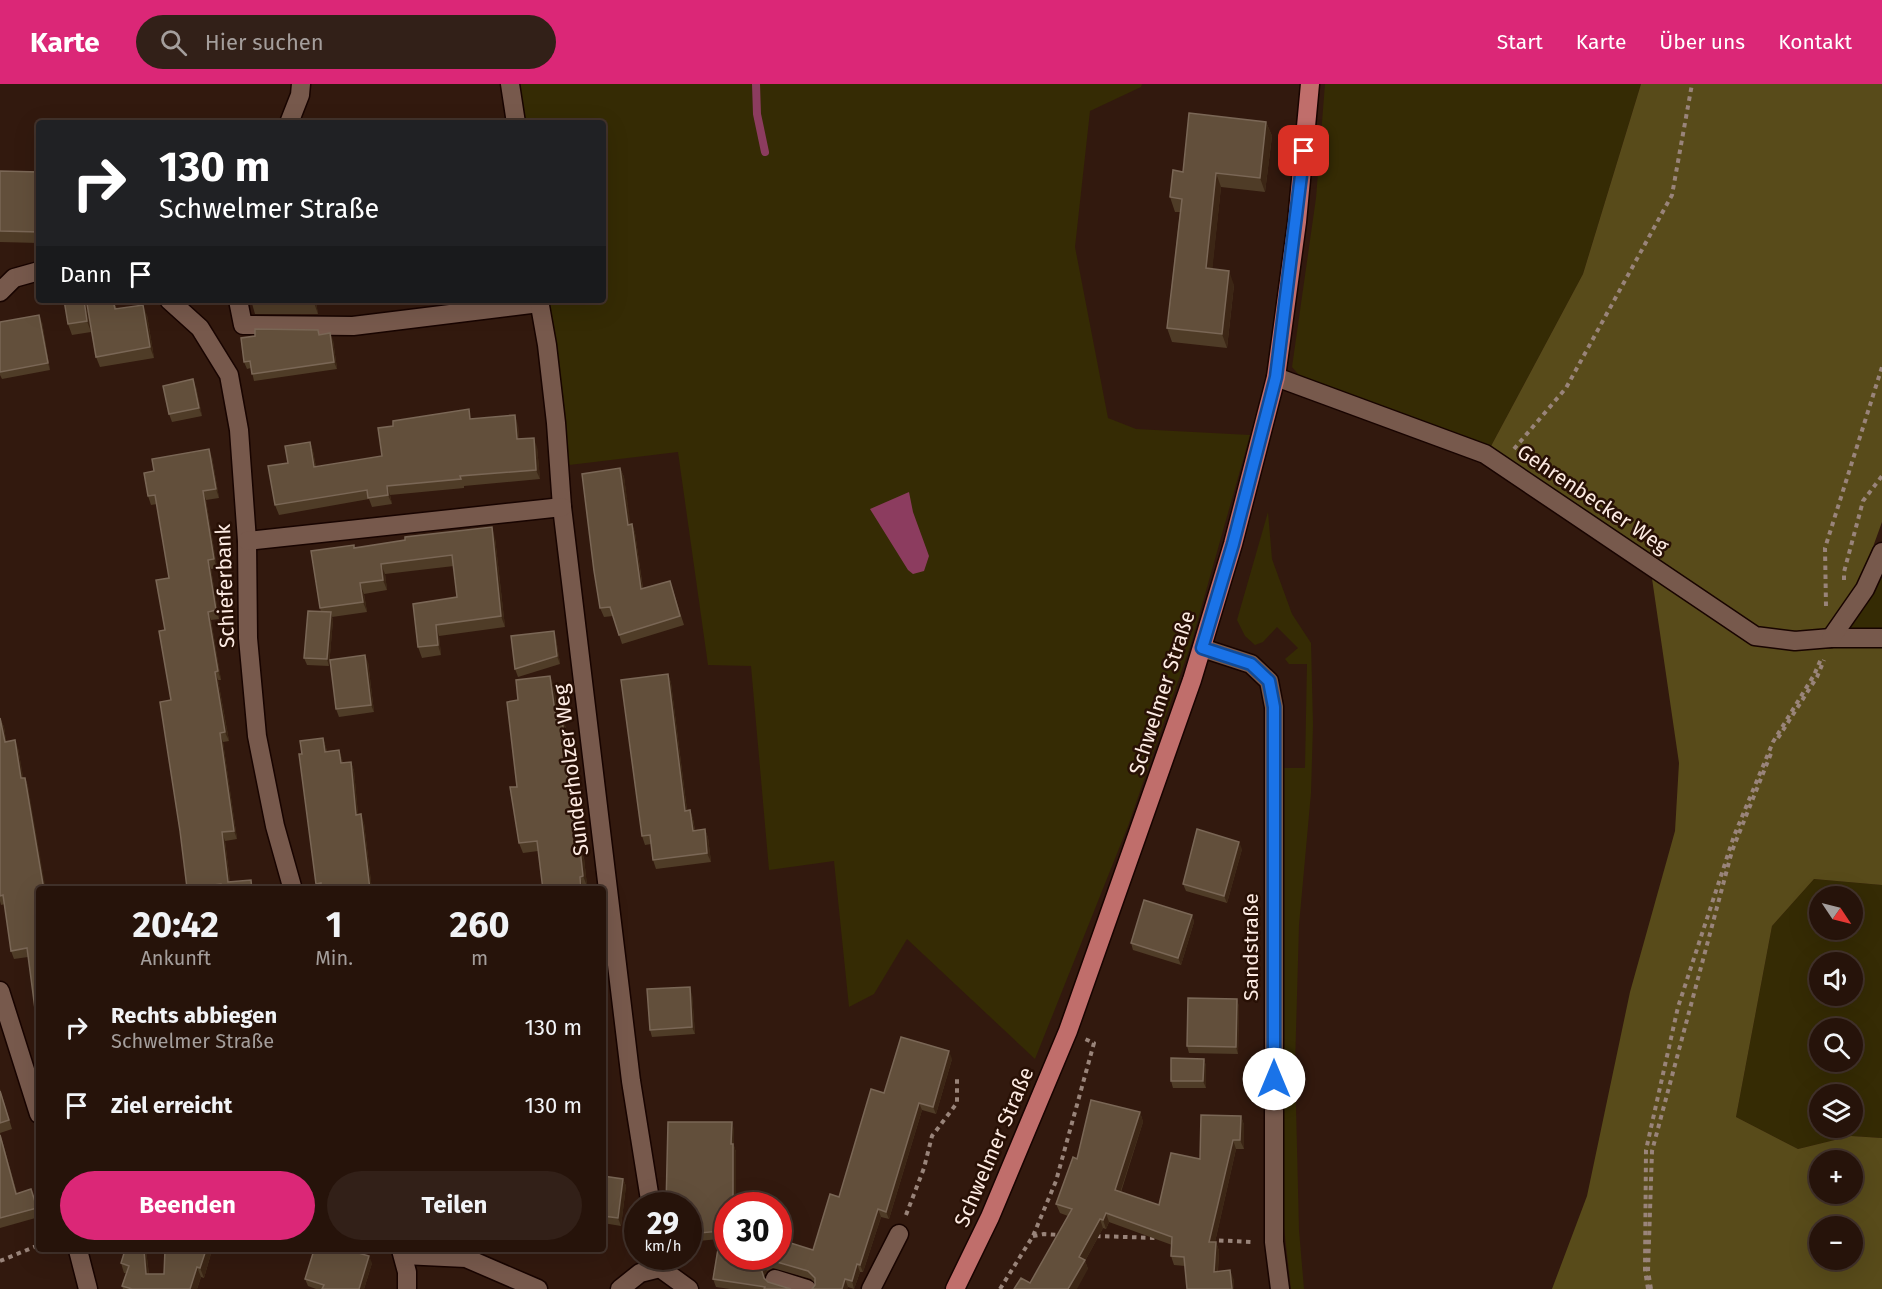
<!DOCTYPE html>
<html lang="de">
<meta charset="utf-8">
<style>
:root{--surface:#26130a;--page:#322018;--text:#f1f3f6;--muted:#a49e9c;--line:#42322b;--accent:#db2777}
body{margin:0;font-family:"Fira Sans",sans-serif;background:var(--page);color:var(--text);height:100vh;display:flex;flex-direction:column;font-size:22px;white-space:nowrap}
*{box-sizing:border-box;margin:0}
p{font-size:20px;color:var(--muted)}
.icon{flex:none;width:33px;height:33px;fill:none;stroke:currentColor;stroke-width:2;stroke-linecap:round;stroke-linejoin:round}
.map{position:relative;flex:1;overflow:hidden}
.panel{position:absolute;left:36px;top:802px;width:570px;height:366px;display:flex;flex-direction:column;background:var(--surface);border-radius:6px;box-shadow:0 6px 24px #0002,0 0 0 2px var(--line)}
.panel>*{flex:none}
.hud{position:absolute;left:36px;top:36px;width:570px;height:183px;border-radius:6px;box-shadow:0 6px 24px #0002,0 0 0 2px var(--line);background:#202124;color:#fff;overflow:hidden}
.needle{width:39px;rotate:125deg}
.buttons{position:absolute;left:1809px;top:802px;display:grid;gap:12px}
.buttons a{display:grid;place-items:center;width:54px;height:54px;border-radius:50%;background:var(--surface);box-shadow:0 6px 24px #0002,0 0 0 2px var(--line);font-size:30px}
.speed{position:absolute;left:624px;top:1108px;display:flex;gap:12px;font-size:30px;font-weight:700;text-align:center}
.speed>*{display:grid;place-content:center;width:78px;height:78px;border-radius:50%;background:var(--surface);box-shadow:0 6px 24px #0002,0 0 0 2px var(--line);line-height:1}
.speed small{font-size:15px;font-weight:400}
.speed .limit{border:9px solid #d22;background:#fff;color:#111}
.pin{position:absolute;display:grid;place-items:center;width:51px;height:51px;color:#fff;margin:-26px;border-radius:12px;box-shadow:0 3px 9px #0006}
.me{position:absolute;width:66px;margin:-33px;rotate:0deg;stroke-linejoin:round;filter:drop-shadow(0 0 4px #0008)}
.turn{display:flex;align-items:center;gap:21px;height:126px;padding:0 24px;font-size:27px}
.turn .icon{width:78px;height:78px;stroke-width:2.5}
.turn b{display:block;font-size:42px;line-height:51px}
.then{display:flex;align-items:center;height:57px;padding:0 24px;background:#0003;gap:12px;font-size:22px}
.eta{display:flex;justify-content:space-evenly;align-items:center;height:102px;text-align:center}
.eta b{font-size:36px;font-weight:700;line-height:42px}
.primary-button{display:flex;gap:12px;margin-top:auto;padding:12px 24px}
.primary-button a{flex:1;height:69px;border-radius:36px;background:var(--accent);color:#fff;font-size:24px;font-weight:700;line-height:69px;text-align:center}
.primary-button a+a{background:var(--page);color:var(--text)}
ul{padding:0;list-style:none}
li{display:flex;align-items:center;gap:18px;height:78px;padding:0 24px}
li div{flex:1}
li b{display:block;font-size:22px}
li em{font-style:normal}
header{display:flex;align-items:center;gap:36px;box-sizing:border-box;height:84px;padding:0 30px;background:var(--accent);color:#fff}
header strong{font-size:28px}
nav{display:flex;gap:33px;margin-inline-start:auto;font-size:21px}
.search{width:420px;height:54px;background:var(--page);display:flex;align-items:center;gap:15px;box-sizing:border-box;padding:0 21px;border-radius:33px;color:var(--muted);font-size:22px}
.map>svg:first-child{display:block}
.green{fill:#352b04;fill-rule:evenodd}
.forest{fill:#584b1a;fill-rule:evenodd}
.water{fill:#8c3c5f}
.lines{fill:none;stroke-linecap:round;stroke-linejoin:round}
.stream{stroke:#8c3c5f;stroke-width:8}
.minor-casing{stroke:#180400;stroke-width:21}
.major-casing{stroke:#180400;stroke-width:21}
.path{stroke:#99847a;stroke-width:4;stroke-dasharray:4.5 4.5;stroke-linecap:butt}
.minor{stroke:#77594c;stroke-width:18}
.major{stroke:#c06e6b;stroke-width:18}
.wall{fill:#4f3c27}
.shaded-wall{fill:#3c2615}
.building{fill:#624f3b;stroke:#7a6756;stroke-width:1.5}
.route-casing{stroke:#114b97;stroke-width:15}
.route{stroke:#1a73e8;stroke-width:10}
.labels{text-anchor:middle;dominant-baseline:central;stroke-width:5;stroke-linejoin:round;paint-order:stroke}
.street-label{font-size:21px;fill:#fdebe3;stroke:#281005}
</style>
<header>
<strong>Karte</strong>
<div class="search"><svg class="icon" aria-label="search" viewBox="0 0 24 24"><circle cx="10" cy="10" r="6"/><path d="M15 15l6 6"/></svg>Hier suchen</div>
<nav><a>Start</a><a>Karte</a><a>Über uns</a><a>Kontakt</a></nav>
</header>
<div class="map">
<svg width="1882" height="1205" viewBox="0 0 1882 1205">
<rect width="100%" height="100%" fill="#32190e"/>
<g class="green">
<polygon points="513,0 1142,0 1141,3 1090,27 1075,163 1108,334 1136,345 1250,351 1191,560 1128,742 1035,975 907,855 874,910 849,923 834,777 769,786 751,582 708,581 678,368 569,381 545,216 603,216 603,39 519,39"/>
<polygon points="1325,0 1641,0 1583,190 1490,364 1343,309 1299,291 1292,283 1316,114"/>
<polygon points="1268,428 1272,475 1292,530 1311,559 1313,641 1311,709 1299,841 1295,982 1299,1146 1304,1205 1291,1205 1283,1135 1280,1021 1284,684 1305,684 1307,580 1289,580 1285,575 1298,564 1277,543 1263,558 1255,561 1245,552 1237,536"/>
<polygon points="1882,481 1882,548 1841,549"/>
<path d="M 1814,795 L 1882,801 L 1882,1054 L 1851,1052 L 1798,1065 L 1736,1033 L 1772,842 ZM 1820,813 L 1852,813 L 1852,846 L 1820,846 ZM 1820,879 L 1852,879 L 1852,912 L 1820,912 ZM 1820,945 L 1852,945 L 1852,978 L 1820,978 ZM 1820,1011 L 1852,1011 L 1852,1044 L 1820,1044 Z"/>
</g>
<path class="forest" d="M 1641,0 L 1882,0 L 1882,438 L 1861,496 L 1822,560 L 1882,560 L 1882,801 L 1814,795 L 1772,842 L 1736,1033 L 1798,1065 L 1851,1052 L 1882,1054 L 1882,1205 L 1552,1205 L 1587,1112 L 1630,908 L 1675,747 L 1679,679 L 1649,474 L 1490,364 L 1583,190 ZM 1820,1077 L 1852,1077 L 1852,1110 L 1820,1110 ZM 1820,1143 L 1852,1143 L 1852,1176 L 1820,1176 Z"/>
<polygon class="water" points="909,408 913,428 929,472 924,487 913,490 908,486 870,425"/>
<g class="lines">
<polyline class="stream" points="756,0 757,30 765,68"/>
<defs>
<g id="minor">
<polyline points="510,0 516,39"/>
<polyline points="289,39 300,11 301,0"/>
<polyline points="0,208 14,194 39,187"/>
<polyline points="169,216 200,244 229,291 239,346 247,457 248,554 257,652 275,742 293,806"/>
<polyline points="238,216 243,241 353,242 539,219"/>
<polyline points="539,216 547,261 556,339 562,423 631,997 651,1122"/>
<polyline points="1276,293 1485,370 1755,552 1795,557 1831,554 1882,554"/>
<polyline points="247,457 562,423"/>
<polyline points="1831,554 1865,505 1882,468"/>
<polyline points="1202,564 1251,580 1269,597 1274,623 1274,1158 1280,1205"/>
<polyline points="0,907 39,1030"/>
<polyline points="78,1166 88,1205"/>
<polyline points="401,1166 407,1188 407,1205"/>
<polyline points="403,1171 466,1174 538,1205"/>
<polyline points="659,1173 660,1184 689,1205"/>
<polyline points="775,1195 807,1205"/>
<polyline points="620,1205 640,1189 660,1184"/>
<polyline points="871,1205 899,1150"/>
</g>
<polyline id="major" points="955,1205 990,1133 1068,947 1192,596 1233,460 1276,293 1297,138 1310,0"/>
</defs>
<use href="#minor" class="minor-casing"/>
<use href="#major" class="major-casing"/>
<g class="path">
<polyline points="1514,365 1566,304 1672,111 1692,0"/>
<polyline points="1844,496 1844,488 1863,417 1882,392"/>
<polyline points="1826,522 1825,464 1882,283"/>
<polyline points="1778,654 1817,593 1824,576"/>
<polyline points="906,1131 924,1084 932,1052 957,1019 957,991"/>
<polyline points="1033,1152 1044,1150 1062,1151"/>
<polyline points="1096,1152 1155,1154"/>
<polyline points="1210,1156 1253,1158"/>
<polyline points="0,1177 39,1161"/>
<polyline points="1000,1205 1033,1152 1056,1097 1094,959 1085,955"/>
<polyline points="1648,1205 1645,1186 1646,1066 1678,923 1734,752 1773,658 1814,591 1821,575"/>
<polyline points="1651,1205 1648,1187 1652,1067 1732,767 1772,667"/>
</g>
<use href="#minor" class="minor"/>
<use href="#major" class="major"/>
</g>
<g class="wall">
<polygon points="1266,38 1272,52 1265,108 1221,103 1212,185 1234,201 1227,264 1172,258 1167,244 1180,128 1175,128 1170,113 1183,88"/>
<polygon points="0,87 39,88 39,159 0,158"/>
<polygon points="64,216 84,216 87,223 91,248 72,251 68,240"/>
<polygon points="113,216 117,225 147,231 154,274 100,283 96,273"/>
<polygon points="251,216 332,216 316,218 318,230 255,230"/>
<polygon points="0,238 42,238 50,286 2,295 0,291"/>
<polygon points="320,251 333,256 337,285 254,297 251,284 247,285 244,278"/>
<polygon points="196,303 202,332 172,338 169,330"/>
<polygon points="472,335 518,341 519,355 537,363 540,395 464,402 464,404 390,411 392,420 372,423 369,415 279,431 275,421 288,379 310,358 313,367 316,383 382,372"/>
<polygon points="212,373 219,414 206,416 217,484 211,485 219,535 211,536 221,596 218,596 229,657 223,658 237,755 225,757 230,798 254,806 187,806 187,804 165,546 169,494 157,420 151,421 148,412"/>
<polygon points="620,384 624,393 630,441 632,440 635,449 643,504 670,497 684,541 622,560 613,532 604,533 600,524"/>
<polygon points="495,454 505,543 439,552 441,571 422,574 418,563 457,513 454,482 385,490 387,506 364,510 367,528 332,533 333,536 329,582 307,581 304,574 321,528 320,524 355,464"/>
<polygon points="556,554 560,580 518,593 515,585"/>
<polygon points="368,578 374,628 339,633 336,625"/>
<polygon points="668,590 671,599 687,726 690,726 693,735 695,746 705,745 708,754 711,778 656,785 653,776 651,760 645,761 642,752"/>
<polygon points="554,602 558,634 562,634 566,644 570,679 568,680 579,765 584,774 587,802 583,803 583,806 543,806 538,767 523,769 519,759 518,616"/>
<polygon points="0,634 4,643 6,658 18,664 23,694 25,694 28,702 39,806 39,944 37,940 28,873 14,875 11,867 5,820 1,821 0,817"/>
<polygon points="323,654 327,667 339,666 343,679 351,678 354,687 358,731 364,739 372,806 318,806 316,800 302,670"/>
<polygon points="1242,765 1227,819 1186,807 1183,800"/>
<polygon points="1192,831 1194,838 1181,881 1133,866 1131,859"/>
<polygon points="692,910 695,950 652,953 650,946"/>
<polygon points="1237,915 1239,923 1238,970 1189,969 1187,962"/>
<polygon points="952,975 936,1030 922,1026 889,1135 881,1133 863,1188 860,1188 854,1205 848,1203 847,1205 812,1205 815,1201 815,1199 811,1195 773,1184 767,1187 764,1192 765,1195 768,1198 791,1205 730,1205 716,1203 713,1195 719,1155 688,1158 688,1122 734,1045 734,1062 736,1068 736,1122 728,1122 728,1173 813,1166 839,1113"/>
<polygon points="1204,975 1206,982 1206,1004 1173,1004 1171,997"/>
<polygon points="0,1005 12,1045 0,1049 17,1109 34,1114 39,1130 39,1133 0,1144"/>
<polygon points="1140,1028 1143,1038 1121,1108 1159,1121 1200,1075 1241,1032 1244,1041 1244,1065 1236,1065 1215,1158 1216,1158 1219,1167 1218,1187 1234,1196 1185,1182 1174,1181 1171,1172 1172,1161 1109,1138 1106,1145 1103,1144 1085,1177 1088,1185 1030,1199 1068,1132 1060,1129 1056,1120 1077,1075"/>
<polygon points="603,1092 623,1095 626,1102 621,1142 603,1139"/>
<polygon points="146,1166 149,1190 164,1190 165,1166 212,1166 204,1194 201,1193 197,1205 123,1205 122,1202 126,1189 124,1189 121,1179"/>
<polygon points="372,1179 364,1205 316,1205 308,1202 305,1195"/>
</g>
<g class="shaded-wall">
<polygon points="1266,38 1272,52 1265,108 1260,94"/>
<polygon points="1216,89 1221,103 1211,198 1206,184"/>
<polygon points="1229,187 1234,201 1227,264 1222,250"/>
<polygon points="84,216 87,223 91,248 87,237"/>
<polygon points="313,216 315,216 316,218 318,230"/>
<polygon points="143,221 147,231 154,274 150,263"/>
<polygon points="39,231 42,238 50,286 48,279"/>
<polygon points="330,249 333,256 337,285 334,278"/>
<polygon points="193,295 196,303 202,332 199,324"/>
<polygon points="515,331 518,341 520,365 517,355"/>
<polygon points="534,354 537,363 540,395 536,386"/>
<polygon points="310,358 313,367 317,393 314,383"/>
<polygon points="209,365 212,373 219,414 216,405"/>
<polygon points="620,384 624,393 632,450 628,441"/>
<polygon points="387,402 390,411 392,420 388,411"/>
<polygon points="203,407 206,416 217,484 214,475"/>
<polygon points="632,440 635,449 644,514 641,505"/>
<polygon points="492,443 495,454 505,543 501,532"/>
<polygon points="208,476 211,485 219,535 216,526"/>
<polygon points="381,480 385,490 387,506 383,496"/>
<polygon points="360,499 364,510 367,528 363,518"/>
<polygon points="208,528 211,536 221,596 218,587"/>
<polygon points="331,528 333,536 329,582 327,575"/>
<polygon points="436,541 439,552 441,571 438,561"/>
<polygon points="554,547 556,554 560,580 557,572"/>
<polygon points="365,571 368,578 374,628 371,621"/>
<polygon points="215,588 218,596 229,657 225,648"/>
<polygon points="668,590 671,599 688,735 685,727"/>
<polygon points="550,592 554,602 559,644 556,635"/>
<polygon points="0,634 4,643 8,666 5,658"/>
<polygon points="562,634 566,644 570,679 566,670"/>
<polygon points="220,649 223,658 237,755 234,747"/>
<polygon points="323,654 326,663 328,676 325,668"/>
<polygon points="15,656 18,664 25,703 21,694"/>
<polygon points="339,666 342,674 344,688 341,679"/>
<polygon points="564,670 568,680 580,775 577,765"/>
<polygon points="351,678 354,687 359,739 356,731"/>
<polygon points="25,694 28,702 46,806 44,806"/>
<polygon points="690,726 693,735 696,755 693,747"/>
<polygon points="361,730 364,739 372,806 370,806"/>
<polygon points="705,745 708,754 711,778 707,769"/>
<polygon points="222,748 225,757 231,806 228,798"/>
<polygon points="1239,758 1242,765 1227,819 1224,812"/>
<polygon points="580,765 584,774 587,802 583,792"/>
<polygon points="580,793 583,803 583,806 581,806"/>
<polygon points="1192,831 1194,838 1181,881 1178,874"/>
<polygon points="690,903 692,910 695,950 692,943"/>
<polygon points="1237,915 1239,923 1238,970 1236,963"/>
<polygon points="949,967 952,975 936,1030 933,1023"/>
<polygon points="1204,975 1206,982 1206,1004 1203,997"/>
<polygon points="919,1019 922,1026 889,1135 886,1128"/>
<polygon points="1140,1028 1143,1038 1118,1115 1115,1106"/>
<polygon points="1241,1032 1244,1041 1244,1065 1240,1056"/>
<polygon points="732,1038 734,1045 734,1062 736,1068 736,1122 733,1122"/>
<polygon points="0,1049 19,1118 16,1110"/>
<polygon points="1233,1056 1236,1065 1213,1167 1209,1158"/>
<polygon points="623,1095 626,1102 621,1142 618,1134"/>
<polygon points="878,1125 881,1133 863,1188 860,1181"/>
<polygon points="1106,1129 1109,1138 1106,1145 1103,1136"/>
<polygon points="1100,1135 1103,1144 1085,1177 1088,1185 1077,1205 1068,1205 1079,1173"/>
<polygon points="1216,1158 1219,1167 1217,1197 1214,1188"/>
<polygon points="144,1166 146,1166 150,1200 146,1190"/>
<polygon points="206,1166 212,1166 204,1194 200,1184"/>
<polygon points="369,1172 372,1179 364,1205 359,1205"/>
<polygon points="764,1179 767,1187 764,1192 766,1202 761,1184"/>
<polygon points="857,1180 860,1188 854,1205 852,1197"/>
<polygon points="197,1183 201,1193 197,1205 190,1205"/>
<polygon points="1230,1186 1234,1196 1234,1205 1232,1205"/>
<polygon points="845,1195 848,1203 847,1205 842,1205"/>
</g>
<g class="building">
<polygon points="1189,29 1266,38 1260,94 1216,89 1206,184 1229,187 1222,250 1167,244 1182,115 1170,113 1173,86 1183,88"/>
<polygon points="0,87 39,88 39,148 0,147"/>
<polygon points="64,216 84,216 87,237 68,240"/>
<polygon points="113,216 115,225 143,221 150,263 96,273 87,220"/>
<polygon points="251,216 313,216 314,220 251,219"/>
<polygon points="39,231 48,279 0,288 0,238"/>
<polygon points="255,245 318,246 319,251 330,249 334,278 252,290 250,277 244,278 241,254 255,252"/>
<polygon points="193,295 199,324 169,330 163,302"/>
<polygon points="469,325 470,335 515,331 517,355 534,354 536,386 460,392 461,395 387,402 388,411 368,414 367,406 275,421 268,382 288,379 285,362 310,358 314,383 382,372 378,344 393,342 393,337"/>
<polygon points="209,365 216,405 203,407 214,475 208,476 216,526 208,528 218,587 215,588 225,648 220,649 234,747 222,748 228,798 251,796 252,806 222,806 221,800 187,804 180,747 160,618 171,616 159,547 165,546 156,496 169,494 155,411 148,412 144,389 154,387 152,375"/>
<polygon points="620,384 628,441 632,440 641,505 670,497 680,532 619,551 610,523 600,524 594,487 582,390"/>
<polygon points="492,443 501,532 436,541 438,561 418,563 413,520 457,513 452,471 381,480 383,496 360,499 363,518 320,524 311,467 354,461 354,464 405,456 405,453"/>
<polygon points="308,527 331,528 327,575 304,574"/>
<polygon points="554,547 557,572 515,585 511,552"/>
<polygon points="365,571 371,621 336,625 330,576"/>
<polygon points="668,590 685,727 690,726 693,747 705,745 707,769 653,776 650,751 642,752 621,596"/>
<polygon points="550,592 556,635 562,634 566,670 564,670 577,765 580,765 583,792 580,793 581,806 543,806 537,757 519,759 510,703 517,703 507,618 518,616 516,596"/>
<polygon points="0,634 5,658 15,656 21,694 25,694 44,806 39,806 39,939 37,940 27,864 11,867 3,811 0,812"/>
<polygon points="323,654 325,668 339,666 341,679 351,678 356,731 361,730 370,806 322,806 321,799 316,800 299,670 302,670 300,657"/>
<polygon points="1197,745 1239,758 1224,812 1183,800"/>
<polygon points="1144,816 1192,831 1178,874 1131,859"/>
<polygon points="690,903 692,943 650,946 647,905"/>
<polygon points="1188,914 1237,915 1236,963 1187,962"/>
<polygon points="901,953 949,967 933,1023 919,1019 886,1128 878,1125 860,1181 857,1180 852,1197 845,1195 842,1205 812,1205 815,1201 815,1194 808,1187 770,1176 764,1179 761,1184 764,1194 768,1198 791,1205 764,1205 765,1203 713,1195 721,1147 688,1150 688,1122 666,1122 668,1038 732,1038 731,1060 733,1060 733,1122 728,1122 728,1173 778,1173 778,1155 813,1166 830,1110 839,1113 871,1005 884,1009"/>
<polygon points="1171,974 1204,975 1203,997 1171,997"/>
<polygon points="0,1007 9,1036 0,1039"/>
<polygon points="1091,1016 1140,1028 1115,1106 1159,1121 1171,1069 1200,1075 1201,1031 1241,1032 1240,1056 1233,1056 1209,1158 1216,1158 1214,1188 1230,1186 1232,1205 1187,1205 1184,1173 1171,1172 1172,1153 1106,1129 1103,1136 1100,1135 1079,1173 1085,1176 1068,1205 1014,1205 1021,1194 1030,1199 1072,1125 1056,1120 1073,1073 1077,1075"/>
<polygon points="0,1051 16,1110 31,1105 37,1124 0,1134"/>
<polygon points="603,1092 623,1095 618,1134 603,1132"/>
<polygon points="125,1166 144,1166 146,1190 164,1190 165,1166 206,1166 200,1184 197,1183 190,1205 132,1205 122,1202 129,1182 121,1179"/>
<polygon points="314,1166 348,1166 369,1172 359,1205 322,1205 324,1201 305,1195"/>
</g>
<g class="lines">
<defs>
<polyline id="route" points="1274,995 1274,623 1269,597 1251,580 1202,564 1233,460 1276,293 1304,67"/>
</defs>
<use href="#route" class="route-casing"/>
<use href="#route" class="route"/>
</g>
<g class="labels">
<g class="street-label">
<text transform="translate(1593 415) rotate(34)">Gehrenbecker Weg</text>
<text transform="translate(225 502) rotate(-92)">Schieferbank</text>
<text transform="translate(1162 609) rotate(-72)">Schwelmer Straße</text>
<text transform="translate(571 686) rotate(-97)">Sunderholzer Weg</text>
<text transform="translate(1251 863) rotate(-90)">Sandstraße</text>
<text transform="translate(994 1063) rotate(-67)">Schwelmer Straße</text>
</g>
</g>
</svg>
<div class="buttons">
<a><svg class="needle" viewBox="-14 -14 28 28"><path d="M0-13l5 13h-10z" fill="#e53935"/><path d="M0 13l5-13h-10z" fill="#a49e9c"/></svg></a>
<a><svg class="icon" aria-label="sound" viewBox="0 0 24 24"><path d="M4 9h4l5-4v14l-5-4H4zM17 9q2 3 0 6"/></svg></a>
<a><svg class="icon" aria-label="search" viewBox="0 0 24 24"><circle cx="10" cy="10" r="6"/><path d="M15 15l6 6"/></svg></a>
<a><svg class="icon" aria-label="layers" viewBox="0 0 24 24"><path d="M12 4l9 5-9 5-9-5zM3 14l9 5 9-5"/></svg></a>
<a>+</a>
<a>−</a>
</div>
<div class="speed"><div>29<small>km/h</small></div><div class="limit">30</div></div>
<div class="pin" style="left:1304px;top:67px;background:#d93025"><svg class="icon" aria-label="arrive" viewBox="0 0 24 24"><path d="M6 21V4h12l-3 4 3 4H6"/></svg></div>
<svg class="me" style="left:1274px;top:995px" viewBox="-20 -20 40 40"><circle r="19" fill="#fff"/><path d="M0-13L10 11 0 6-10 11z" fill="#1a73e8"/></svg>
<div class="hud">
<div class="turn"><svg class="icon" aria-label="right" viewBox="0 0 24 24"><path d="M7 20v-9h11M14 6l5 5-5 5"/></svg><div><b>130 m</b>Schwelmer Straße</div></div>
<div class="then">Dann<svg class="icon" aria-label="arrive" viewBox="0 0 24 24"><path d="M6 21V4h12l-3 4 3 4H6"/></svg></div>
</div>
<section class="panel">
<div class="eta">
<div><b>20:42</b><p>Ankunft</p></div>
<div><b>1</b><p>Min.</p></div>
<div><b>260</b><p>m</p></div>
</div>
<ul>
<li><svg class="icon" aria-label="right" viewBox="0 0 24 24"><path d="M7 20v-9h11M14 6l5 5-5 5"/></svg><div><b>Rechts abbiegen</b><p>Schwelmer Straße</p></div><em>130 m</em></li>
<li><svg class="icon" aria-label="arrive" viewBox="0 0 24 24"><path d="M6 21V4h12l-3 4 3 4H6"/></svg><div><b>Ziel erreicht</b></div><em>130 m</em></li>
</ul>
<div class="primary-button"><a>Beenden</a><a>Teilen</a></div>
</section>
</div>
